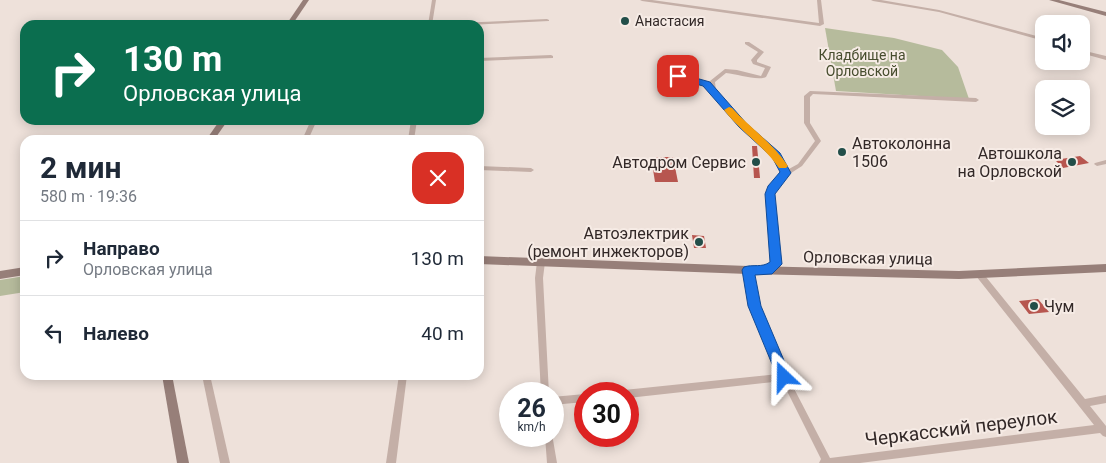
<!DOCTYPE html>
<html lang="ru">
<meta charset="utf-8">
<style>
:root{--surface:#fff;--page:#f2f2f3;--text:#1f2937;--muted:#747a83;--line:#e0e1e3}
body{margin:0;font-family:Roboto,sans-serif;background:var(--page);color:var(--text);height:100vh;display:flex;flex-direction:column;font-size:19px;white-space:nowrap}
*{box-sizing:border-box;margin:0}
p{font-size:16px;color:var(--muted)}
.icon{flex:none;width:28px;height:28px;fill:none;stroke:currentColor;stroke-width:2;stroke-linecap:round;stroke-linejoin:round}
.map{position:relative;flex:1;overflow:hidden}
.panel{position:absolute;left:20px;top:135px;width:464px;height:245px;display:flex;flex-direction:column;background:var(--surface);border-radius:15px;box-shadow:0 2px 12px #0003}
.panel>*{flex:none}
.top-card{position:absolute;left:20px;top:20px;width:464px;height:105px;border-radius:15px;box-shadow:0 2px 12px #0003;background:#0b6e4f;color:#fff;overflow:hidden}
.tools{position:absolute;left:1035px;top:15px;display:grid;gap:10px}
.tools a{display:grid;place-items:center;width:55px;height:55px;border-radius:10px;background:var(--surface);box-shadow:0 2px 12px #0003;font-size:25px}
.speed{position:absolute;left:499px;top:382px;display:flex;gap:10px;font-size:25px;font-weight:700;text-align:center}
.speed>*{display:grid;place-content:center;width:65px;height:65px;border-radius:50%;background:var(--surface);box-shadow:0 2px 12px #0003;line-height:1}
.speed small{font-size:12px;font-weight:400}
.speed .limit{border:8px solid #d22;background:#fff;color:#111}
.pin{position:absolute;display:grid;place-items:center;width:42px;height:42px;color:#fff;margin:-21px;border-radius:10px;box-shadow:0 2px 8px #0006}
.me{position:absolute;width:55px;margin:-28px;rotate:337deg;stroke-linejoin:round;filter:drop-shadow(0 0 4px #0008)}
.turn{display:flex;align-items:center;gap:18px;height:105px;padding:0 20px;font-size:22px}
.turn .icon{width:65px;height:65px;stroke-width:2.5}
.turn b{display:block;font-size:35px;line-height:42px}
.round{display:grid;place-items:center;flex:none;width:52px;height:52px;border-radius:15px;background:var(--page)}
.overview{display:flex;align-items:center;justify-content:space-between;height:85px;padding:0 20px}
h1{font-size:30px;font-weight:700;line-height:38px}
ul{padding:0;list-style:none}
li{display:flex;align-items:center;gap:15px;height:75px;padding:0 20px;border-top:1px solid var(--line)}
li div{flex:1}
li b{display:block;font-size:19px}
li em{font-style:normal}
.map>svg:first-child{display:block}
.green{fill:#b6bb9c}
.building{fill:#b7564f}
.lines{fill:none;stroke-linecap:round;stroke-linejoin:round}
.street{fill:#c4afa7;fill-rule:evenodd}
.secondary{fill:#977f79;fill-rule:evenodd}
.route{fill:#1a73e8;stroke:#114b97}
.slow{fill:#f59e0b}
.poi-dot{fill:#224e49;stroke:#f6ebe5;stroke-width:2}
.labels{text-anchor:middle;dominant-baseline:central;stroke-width:4;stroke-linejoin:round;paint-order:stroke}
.far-poi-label{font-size:14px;fill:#322827;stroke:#f6ebe5;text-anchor:start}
.far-park-label{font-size:14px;fill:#474d2e;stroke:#f6ebe5}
.poi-label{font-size:16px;fill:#322827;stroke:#f6ebe5;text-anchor:end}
.street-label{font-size:16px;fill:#322827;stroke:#f6ebe5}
.near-street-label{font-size:19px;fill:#322827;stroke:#f6ebe5}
</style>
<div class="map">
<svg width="1106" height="463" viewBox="0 0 1106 463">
<rect width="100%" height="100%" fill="#eee1da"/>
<g class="green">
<polygon points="825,28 894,38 942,50 958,67 969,99 836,91"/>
<polygon points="25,276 25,292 0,296 0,280"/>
</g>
<g class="building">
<polygon points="752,146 757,146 760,178 754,178"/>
<polygon points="1080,156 1089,163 1063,168 1055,160"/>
<polygon points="651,157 673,157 678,182 655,182"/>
<polygon points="692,235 704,236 706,248 694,248"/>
<polygon points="1038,299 1049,312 1029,314 1019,301"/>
</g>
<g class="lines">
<g class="street">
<polygon points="432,0 436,0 432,25 428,25"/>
<polygon points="640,0 652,0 819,23 817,0 821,0 824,24 820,26 642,1"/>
<polygon points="871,0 881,0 939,10 1044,38 1044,41 939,12 873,1"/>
<polygon points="547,19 549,20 549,21 468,25 434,25 436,24"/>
<path d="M 745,42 L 749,42 L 764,52 L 757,60 L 757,62 L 771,67 L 766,77 C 757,81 738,74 726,73 L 715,82 L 716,91 L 745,124 L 778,154 L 787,170 L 798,164 L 815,141 L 804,123 L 804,96 L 810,91 L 976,98 L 979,100 L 976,102 L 813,94 L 810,97 L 810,123 L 821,141 L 802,166 L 788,175 L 775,190 L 773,194 L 781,271 L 780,273 L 774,273 L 773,271 L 767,194 L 770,187 L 783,173 L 774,156 L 741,126 L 705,85 L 675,76 L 677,66 L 680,64 L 683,66 L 681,75 L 710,84 L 710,81 L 725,69 L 737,70 L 761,76 L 765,68 L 753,64 L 751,60 L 758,52 L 745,44 Z"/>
<polygon points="1081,50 1106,56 1106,60 1081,53"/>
<polygon points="551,55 553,56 553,58 479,61 479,58"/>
<polygon points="311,120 317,120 308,140 302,140"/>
<polygon points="411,120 417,120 414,140 408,140"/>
<polygon points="1106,160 1106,164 1097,166 1094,164 1095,163"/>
<polygon points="479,166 531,168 534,170 531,172 479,170"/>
<polygon points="541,259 544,260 545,262 543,278 549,394 541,394 535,278 537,262 538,260"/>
<polygon points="748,267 751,268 752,270 759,305 769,332 787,375 830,458 1094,425 976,276 975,274 976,272 982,272 1085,399 1106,395 1106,403 1090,406 1106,426 1106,437 1103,436 1100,433 860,463 819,463 821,459 782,381 628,398 628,394 620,394 621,391 624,390 778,374 751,305 744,270 745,268"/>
<polygon points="202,375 210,375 230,463 220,463"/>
<polygon points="399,375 407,375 396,463 386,463"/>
<polygon points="585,394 585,402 552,405 552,397"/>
<polygon points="552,434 557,463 547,463 545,436 552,436"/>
</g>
<g class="secondary">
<polygon points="303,0 309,0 292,25 286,25"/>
<polygon points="1049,0 1059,0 1106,12 1106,16"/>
<polygon points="220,120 228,120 214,140 206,140"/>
<polygon points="479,256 748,266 959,271 1106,264 1106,272 959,279 748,274 479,264"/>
<polygon points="25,267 25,275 0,279 0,271"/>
<polygon points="162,375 172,375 189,463 177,463"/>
</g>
</g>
<path class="route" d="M 678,73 L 710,82 L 746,123 L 780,153 L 791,173 L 775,194 L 782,264 L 772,274 L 755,275 L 761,306 L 791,377 L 789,381 L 784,383 L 779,381 L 748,306 L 742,270 L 744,267 C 753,264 762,268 770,262 L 765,194 L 768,186 L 780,172 L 772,157 L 739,127 L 703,86 L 675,78 L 673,76 Z"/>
<path class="slow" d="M 729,107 L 732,108 C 750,128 773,143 788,166 L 786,168 L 779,168 C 763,145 741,132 724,110 Z"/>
<g class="poi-dot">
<circle cx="625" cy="21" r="5"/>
<circle cx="842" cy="152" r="5"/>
<circle cx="756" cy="162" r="5"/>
<circle cx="1072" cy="162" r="5"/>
<circle cx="699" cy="242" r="5"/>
<circle cx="1034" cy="306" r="5"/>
</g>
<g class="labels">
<g class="far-poi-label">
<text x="635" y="21">Анастасия</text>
</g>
<g class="far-park-label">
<text x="862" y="55">Кладбище на<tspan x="862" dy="16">Орловской</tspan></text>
</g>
<g class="poi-label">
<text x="852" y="143" text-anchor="start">Автоколонна<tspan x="852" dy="18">1506</tspan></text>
<text x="1062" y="153">Автошкола<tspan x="1062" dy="18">на Орловской</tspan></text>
<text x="746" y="162">Автодром Сервис</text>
<text x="689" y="233">Автоэлектрик<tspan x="689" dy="18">(ремонт инжекторов)</tspan></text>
<text x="1044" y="306" text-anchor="start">Чум</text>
</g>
<g class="street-label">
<text transform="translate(868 258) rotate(1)">Орловская улица</text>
</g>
<g class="near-street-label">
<text transform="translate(961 428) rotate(-7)">Черкасский переулок</text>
</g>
</g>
</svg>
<div class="tools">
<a><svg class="icon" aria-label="sound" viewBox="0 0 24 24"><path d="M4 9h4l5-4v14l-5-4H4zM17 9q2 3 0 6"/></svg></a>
<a><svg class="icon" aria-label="layers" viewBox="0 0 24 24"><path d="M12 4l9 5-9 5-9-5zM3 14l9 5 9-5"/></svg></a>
</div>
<div class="speed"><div>26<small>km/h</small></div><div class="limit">30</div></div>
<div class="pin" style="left:678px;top:76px;background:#d93025"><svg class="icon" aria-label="arrive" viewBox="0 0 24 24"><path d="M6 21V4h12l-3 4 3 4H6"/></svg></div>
<svg class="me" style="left:784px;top:377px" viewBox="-20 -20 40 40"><path d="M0-17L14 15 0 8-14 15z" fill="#1a73e8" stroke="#fff" stroke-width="4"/></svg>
<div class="top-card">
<div class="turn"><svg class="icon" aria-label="right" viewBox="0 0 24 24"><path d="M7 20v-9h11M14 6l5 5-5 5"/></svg><div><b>130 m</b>Орловская улица</div></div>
</div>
<section class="panel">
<div class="overview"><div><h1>2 мин</h1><p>580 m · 19:36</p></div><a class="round" style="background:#d93025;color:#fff"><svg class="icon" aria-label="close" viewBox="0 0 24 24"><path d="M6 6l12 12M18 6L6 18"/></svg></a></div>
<ul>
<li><svg class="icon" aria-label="right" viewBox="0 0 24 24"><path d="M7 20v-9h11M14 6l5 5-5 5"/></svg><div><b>Направо</b><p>Орловская улица</p></div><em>130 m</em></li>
<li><svg class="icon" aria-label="left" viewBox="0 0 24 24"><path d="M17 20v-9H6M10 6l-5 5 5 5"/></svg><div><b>Налево</b></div><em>40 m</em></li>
</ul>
</section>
</div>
